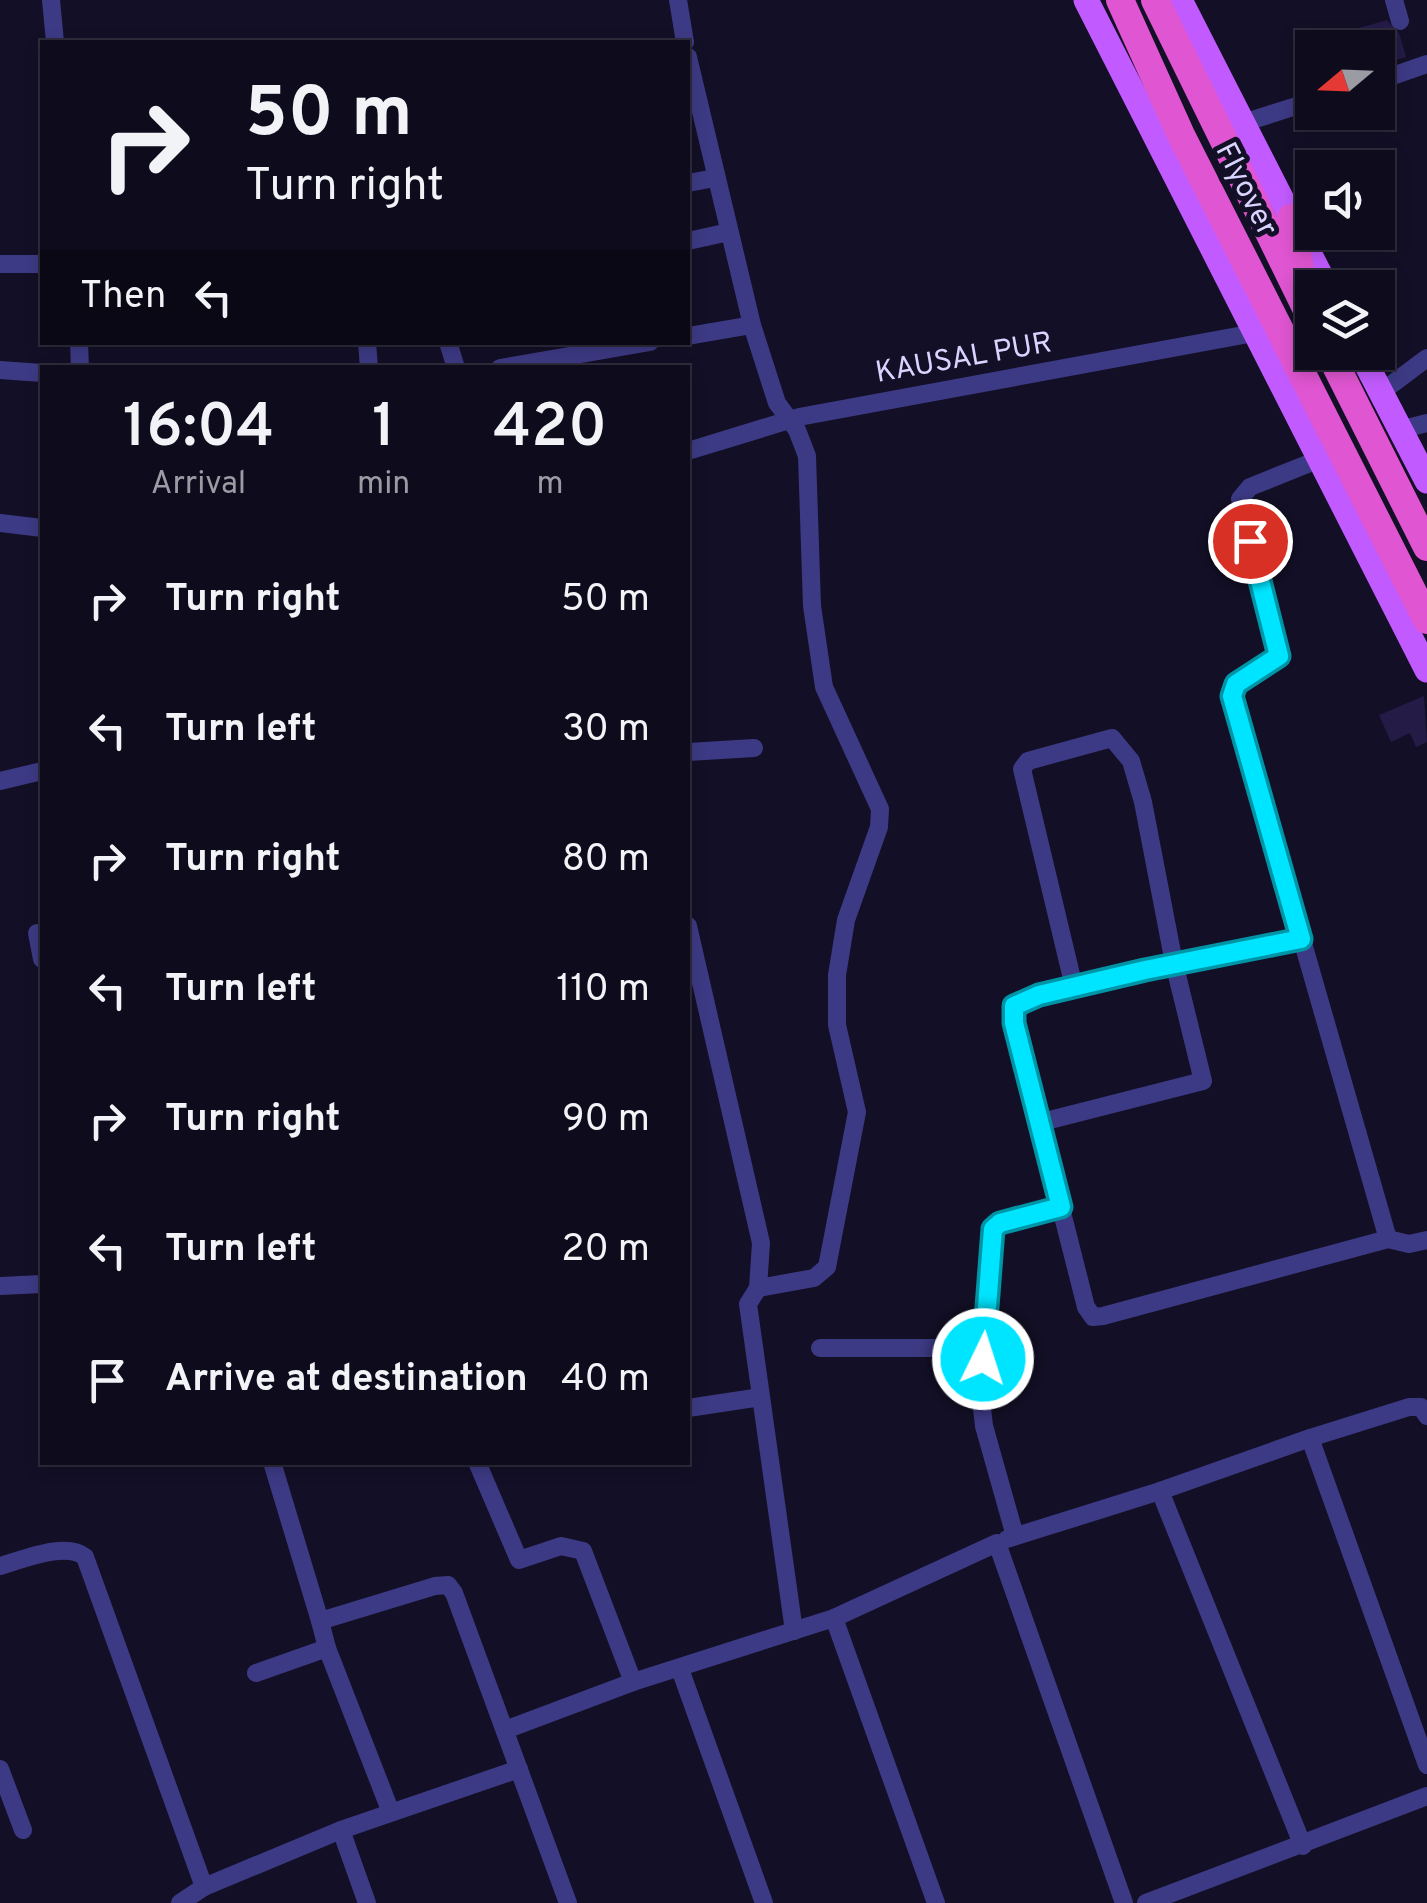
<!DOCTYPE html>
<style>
:root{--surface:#0e0b1c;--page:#1c1929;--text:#f1f3f6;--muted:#9b9ba3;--line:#2e2b3b}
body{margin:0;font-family:Overpass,sans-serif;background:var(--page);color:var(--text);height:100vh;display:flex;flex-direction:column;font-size:38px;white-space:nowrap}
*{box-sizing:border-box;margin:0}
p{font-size:32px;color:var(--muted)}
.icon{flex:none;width:55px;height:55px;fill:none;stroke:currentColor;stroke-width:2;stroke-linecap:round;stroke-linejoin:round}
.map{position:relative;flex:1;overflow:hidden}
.side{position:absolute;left:40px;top:365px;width:650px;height:1100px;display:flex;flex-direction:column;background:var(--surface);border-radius:0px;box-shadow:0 5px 15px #0003,0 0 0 2px var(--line)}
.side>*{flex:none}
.banner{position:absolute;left:40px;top:40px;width:650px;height:305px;border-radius:0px;box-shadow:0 5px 15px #0003,0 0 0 2px var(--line);background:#0e0b1c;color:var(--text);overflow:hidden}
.needle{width:65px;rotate:251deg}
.fabs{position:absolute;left:1295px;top:30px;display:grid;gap:20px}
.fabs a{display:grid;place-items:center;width:100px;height:100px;border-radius:0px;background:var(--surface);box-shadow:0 5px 15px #0003,0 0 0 2px var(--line);font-size:50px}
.pin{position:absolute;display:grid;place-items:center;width:85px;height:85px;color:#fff;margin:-42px;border:5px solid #fff;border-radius:50%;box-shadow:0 2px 10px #0007}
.me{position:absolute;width:110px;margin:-55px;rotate:4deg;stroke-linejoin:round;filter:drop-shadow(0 0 8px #0008)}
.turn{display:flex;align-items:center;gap:35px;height:210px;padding:0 40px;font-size:45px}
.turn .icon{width:130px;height:130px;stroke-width:2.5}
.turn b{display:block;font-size:70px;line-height:85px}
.then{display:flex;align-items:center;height:95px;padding:0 40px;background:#0003;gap:20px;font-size:38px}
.eta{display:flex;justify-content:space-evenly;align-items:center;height:170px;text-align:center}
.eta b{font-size:60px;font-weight:600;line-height:70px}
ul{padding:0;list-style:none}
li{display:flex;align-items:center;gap:30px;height:130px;padding:0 40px}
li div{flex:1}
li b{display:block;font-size:38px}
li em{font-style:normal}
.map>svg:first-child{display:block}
.building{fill:#241b47}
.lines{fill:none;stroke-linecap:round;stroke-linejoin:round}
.minor{stroke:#3d3a85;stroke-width:18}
.primary{stroke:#c25bff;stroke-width:25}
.trunk{stroke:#e055d1;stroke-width:28}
.route-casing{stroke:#0095a6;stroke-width:25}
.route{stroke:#00e5ff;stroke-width:18}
.labels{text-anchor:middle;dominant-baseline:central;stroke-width:10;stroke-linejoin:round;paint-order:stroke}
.street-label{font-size:30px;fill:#d9d4ff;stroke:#130f26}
</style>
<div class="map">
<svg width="1427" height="1903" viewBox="0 0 1427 1903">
<rect width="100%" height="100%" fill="#130f26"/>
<g class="building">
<polygon points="1387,20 1399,33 1406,57 1378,65 1378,48 1349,48 1345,32"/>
<polygon points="1424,696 1427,742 1416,747 1410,733 1391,742 1379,715"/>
</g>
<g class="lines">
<g class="minor">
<polyline points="51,0 55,42"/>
<polyline points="678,0 685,42"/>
<polyline points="1394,0 1400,21"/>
<polyline points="688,57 752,325 777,403 797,430 807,456 812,606 824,687 880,809 879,827 846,920 837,975 837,1025 857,1112 827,1267 814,1278 758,1288"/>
<polyline points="1378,81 1427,64"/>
<polyline points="1243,123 1312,101"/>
<polyline points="688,183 715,178"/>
<polyline points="688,241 729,232"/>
<polyline points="0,264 42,264"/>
<polyline points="688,336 752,325"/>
<polyline points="79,342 80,368"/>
<polyline points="367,342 369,368"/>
<polyline points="448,342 456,368"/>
<polyline points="500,368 650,342"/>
<polyline points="0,370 42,373"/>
<polyline points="1380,393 1427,358"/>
<polyline points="1399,430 1427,423"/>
<polyline points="688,451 799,417 1254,333"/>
<polyline points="1320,459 1250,487 1240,499 1279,656 1236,684 1232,696 1388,1239 1409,1244 1427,1240"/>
<polyline points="0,523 42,528"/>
<polyline points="688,752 754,748"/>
<polyline points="0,781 42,771"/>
<polyline points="688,926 761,1243 758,1288 748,1304 794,1631"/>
<polyline points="37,933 42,959"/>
<polyline points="1301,939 1174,963 1039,995 1014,1006 1014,1023 1086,1307 1093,1317 1103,1316 1388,1239"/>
<polyline points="1038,1123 1203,1081 1174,963 1143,802 1131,761 1112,738 1028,761 1022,769 1074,987"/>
<polyline points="0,1286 42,1284"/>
<polyline points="820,1348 984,1348"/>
<polyline points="688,1408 761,1397"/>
<polyline points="1310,1438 1409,1407 1421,1407 1427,1416"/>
<polyline points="272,1462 320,1621 435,1586 448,1585 454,1593 568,1903"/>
<polyline points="477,1462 519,1560 561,1546 583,1551 633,1682 834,1618 936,1903"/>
<polyline points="1015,1536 984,1426 980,1390 990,1239 1000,1223 1061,1207"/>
<polyline points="1007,1539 1160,1491"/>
<path d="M 0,1566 C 22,1560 66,1541 85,1557 L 204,1887 L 341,1830 L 367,1903"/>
<polyline points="834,1618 997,1543 1124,1903"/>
<polyline points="327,1648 390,1810"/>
<polyline points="680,1669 764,1903"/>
<polyline points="256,1673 327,1648 320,1621"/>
<polyline points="505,1730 633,1682"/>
<polyline points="0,1769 23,1830"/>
<polyline points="341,1830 519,1769"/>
<polyline points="1303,1846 1160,1491 1310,1438 1427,1765"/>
<polyline points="180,1903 204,1887"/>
<polyline points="1146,1903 1427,1796"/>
</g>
<g class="primary">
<polyline points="1086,0 1427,670"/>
<polyline points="1180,0 1327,288"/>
<polyline points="1360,352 1427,481"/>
</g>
<g class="trunk">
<polyline points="1120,0 1181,135 1427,620"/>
<polyline points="1155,0 1308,312"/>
<polyline points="1291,218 1302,280"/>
<polyline points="1329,352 1427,547"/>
</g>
</g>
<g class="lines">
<defs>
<polyline id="route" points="983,1359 993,1229 1000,1223 1061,1207 1014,1023 1014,1006 1039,995 1145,970 1301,939 1232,696 1236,684 1279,656 1250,541"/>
</defs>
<use href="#route" class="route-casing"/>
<use href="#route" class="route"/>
</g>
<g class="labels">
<g class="street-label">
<text transform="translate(1245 190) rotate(63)">Flyover</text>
<text transform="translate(964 359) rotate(-10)">KAUSAL PUR</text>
</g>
</g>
</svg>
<div class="fabs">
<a><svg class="needle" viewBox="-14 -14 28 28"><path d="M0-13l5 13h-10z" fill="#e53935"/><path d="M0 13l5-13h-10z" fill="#9b9ba3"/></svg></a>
<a><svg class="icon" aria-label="sound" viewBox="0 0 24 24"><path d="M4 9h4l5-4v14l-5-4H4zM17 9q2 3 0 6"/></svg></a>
<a><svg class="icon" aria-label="layers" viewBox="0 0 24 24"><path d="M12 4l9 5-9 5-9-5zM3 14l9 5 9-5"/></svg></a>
</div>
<div class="pin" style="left:1250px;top:541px;background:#d93025"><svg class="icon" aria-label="arrive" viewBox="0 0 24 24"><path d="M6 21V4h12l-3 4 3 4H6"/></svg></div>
<svg class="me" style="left:983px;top:1359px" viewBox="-20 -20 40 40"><circle r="17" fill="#00e5ff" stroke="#fff" stroke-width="3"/><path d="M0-11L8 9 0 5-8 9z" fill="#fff"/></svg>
<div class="banner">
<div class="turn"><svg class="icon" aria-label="right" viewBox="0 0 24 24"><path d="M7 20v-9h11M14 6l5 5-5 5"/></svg><div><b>50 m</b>Turn right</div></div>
<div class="then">Then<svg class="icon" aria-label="left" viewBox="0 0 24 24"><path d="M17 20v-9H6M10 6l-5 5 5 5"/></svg></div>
</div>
<section class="side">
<div class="eta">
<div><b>16:04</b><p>Arrival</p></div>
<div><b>1</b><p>min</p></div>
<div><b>420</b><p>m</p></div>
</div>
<ul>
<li><svg class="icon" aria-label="right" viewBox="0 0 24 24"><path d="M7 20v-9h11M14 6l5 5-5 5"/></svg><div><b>Turn right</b></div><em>50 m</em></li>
<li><svg class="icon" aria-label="left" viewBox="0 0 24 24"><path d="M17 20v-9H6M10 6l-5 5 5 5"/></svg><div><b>Turn left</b></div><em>30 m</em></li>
<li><svg class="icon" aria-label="right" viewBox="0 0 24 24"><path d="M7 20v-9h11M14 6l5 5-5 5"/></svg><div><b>Turn right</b></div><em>80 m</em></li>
<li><svg class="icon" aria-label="left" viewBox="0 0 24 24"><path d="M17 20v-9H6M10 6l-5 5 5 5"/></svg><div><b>Turn left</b></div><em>110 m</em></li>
<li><svg class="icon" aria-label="right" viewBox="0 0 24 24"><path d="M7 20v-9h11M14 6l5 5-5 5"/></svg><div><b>Turn right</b></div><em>90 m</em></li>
<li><svg class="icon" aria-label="left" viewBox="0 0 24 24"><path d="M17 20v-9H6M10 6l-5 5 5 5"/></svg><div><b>Turn left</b></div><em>20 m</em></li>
<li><svg class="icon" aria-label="arrive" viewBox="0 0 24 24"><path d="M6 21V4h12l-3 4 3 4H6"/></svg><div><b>Arrive at destination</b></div><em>40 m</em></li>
</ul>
</section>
</div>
